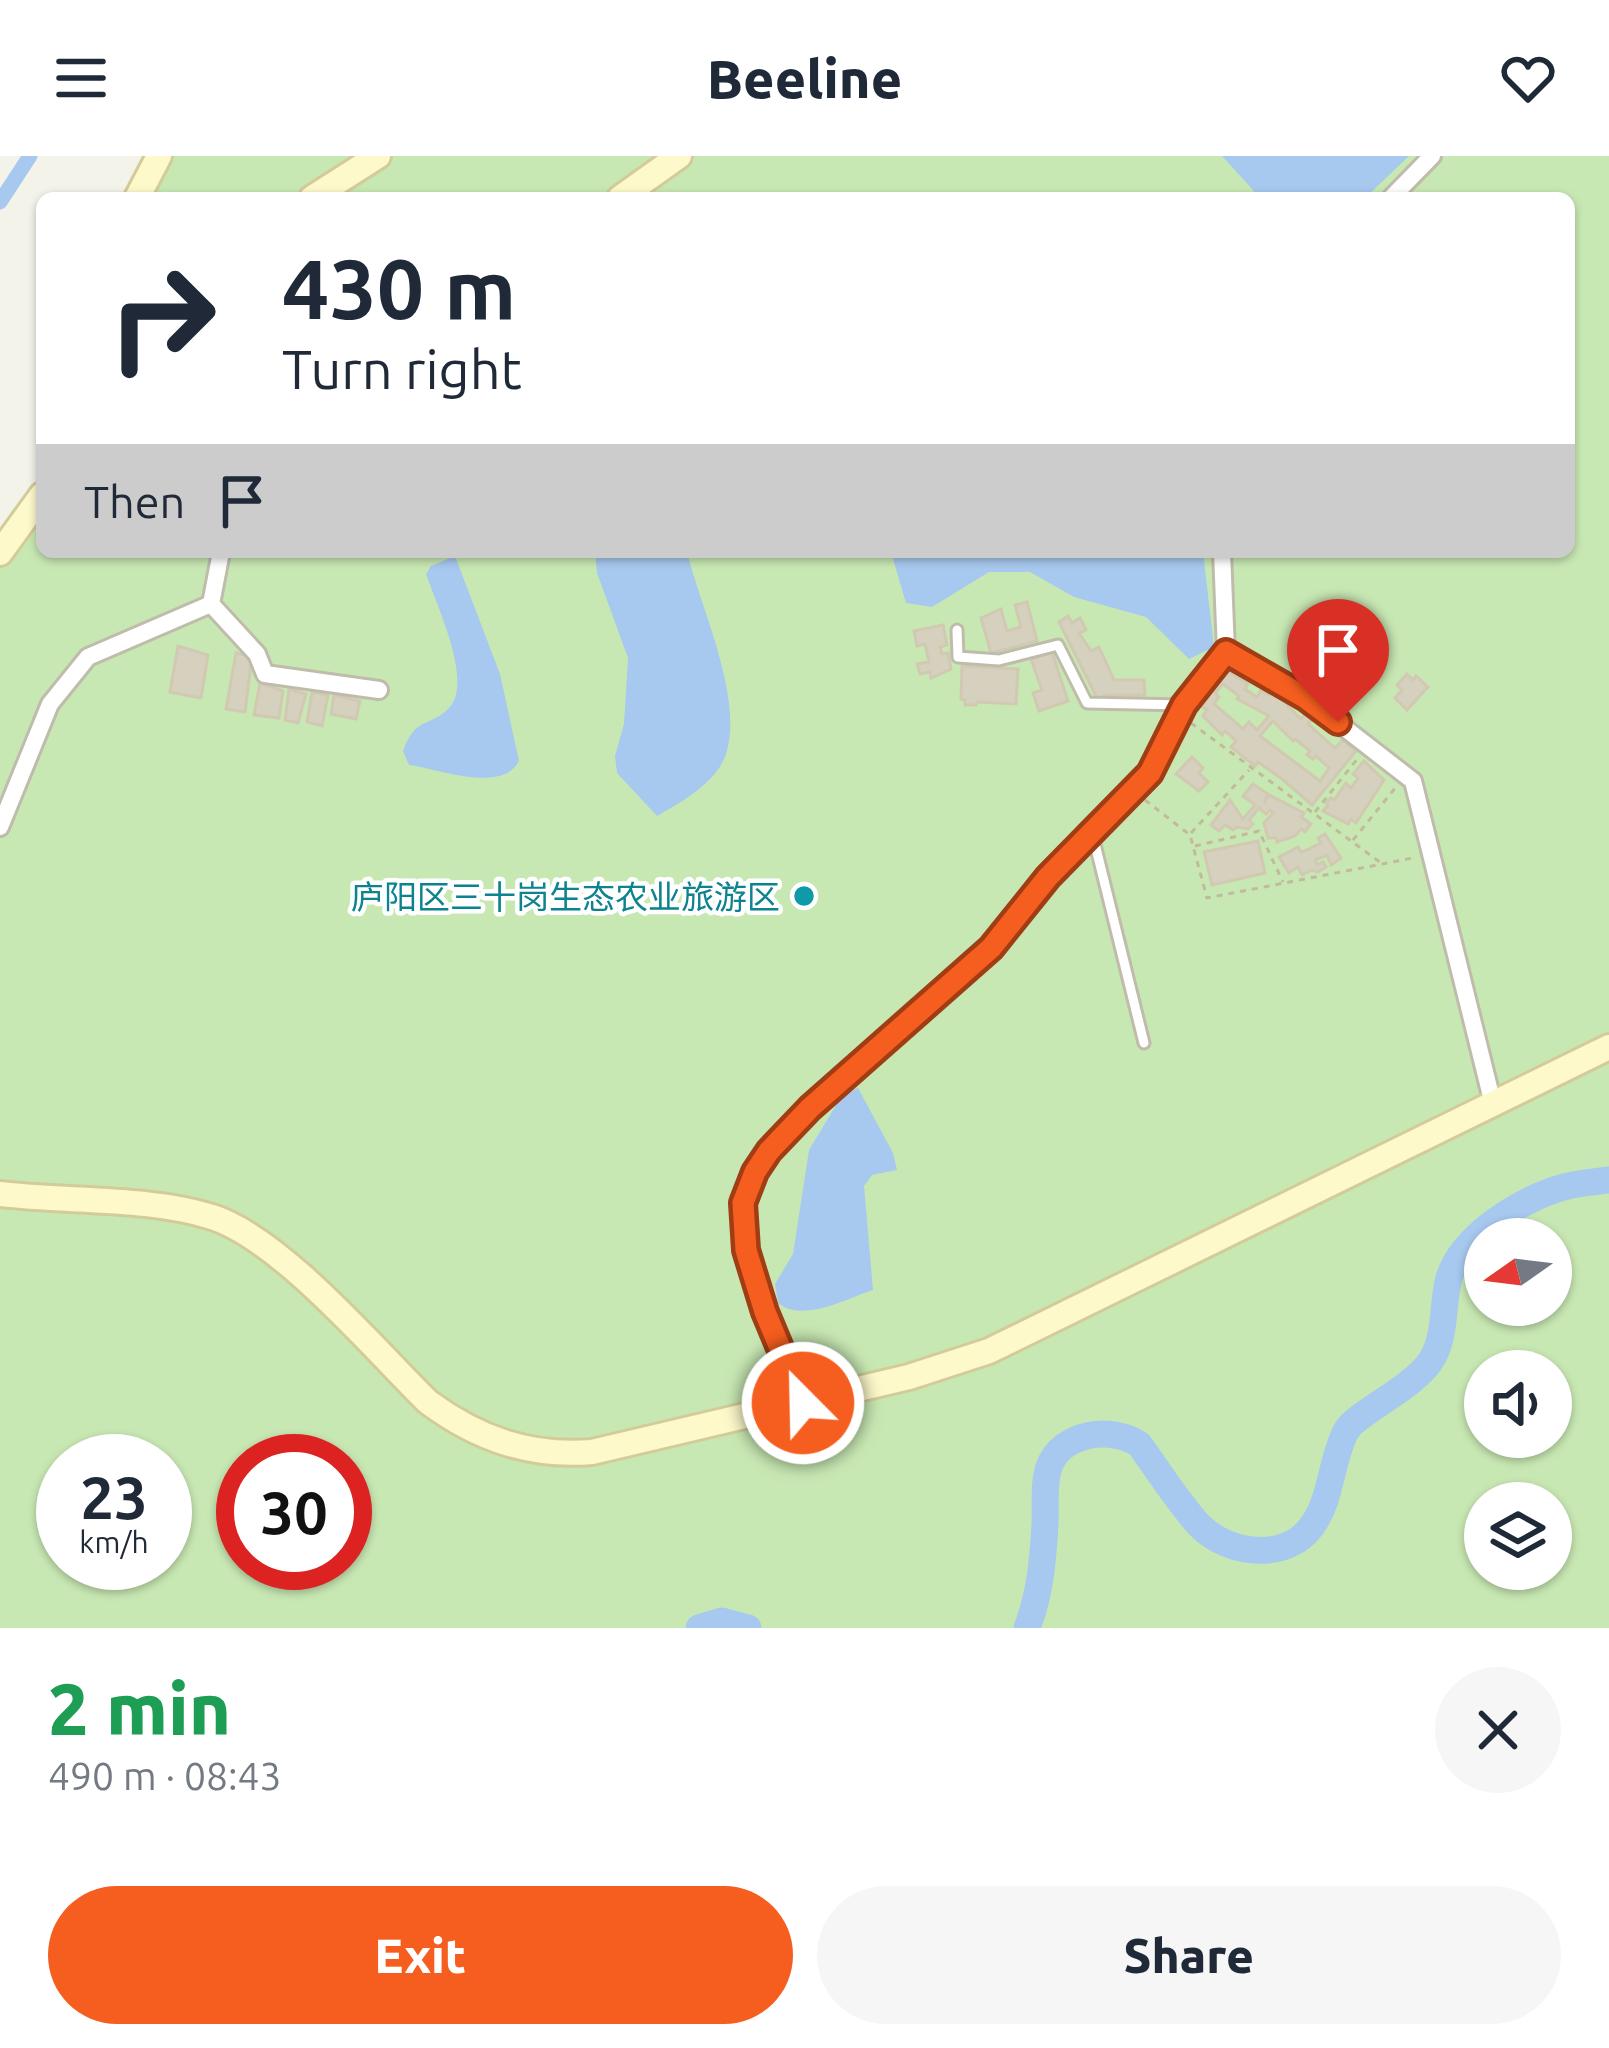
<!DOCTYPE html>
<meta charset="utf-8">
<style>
:root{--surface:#fff;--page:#f6f6f7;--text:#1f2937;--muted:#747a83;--accent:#f65e1f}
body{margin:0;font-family:Ubuntu,"Noto Sans SC",sans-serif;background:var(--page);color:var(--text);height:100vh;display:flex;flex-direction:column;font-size:45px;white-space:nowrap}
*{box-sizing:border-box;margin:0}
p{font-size:39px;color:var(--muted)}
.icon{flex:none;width:66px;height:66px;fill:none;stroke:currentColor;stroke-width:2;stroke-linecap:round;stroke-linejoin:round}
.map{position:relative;height:1472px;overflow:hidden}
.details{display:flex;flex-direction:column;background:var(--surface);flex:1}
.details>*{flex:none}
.banner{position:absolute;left:36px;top:36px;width:1539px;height:366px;border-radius:18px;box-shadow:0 3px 9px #0004;background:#fff;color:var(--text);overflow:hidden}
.needle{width:78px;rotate:256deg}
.controls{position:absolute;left:1464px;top:1062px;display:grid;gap:24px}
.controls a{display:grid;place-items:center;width:108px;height:108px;border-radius:50%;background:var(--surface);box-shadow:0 3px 9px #0004;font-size:60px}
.speed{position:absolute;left:36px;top:1278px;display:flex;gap:24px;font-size:60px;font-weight:700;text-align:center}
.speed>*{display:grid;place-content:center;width:156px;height:156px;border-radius:50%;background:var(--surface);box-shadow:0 3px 9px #0004;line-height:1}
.speed small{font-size:30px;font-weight:400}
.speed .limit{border:18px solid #d22;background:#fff;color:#111}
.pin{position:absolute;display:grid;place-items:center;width:102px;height:102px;color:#fff;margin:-123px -51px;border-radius:50% 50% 50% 0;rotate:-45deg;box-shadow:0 0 12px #0007}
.pin .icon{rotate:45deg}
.me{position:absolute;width:132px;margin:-66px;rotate:337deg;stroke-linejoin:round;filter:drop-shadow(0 0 9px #0008)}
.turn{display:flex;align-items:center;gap:42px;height:252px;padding:0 48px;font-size:54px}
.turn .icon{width:156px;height:156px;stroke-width:2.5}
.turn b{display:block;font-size:84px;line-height:102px}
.then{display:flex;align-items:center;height:114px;padding:0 48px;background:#0003;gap:24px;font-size:45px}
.round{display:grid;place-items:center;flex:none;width:126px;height:126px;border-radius:63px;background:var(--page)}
.head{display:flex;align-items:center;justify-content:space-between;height:204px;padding:0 48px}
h1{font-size:72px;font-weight:800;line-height:90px;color:#1e9e55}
.cta{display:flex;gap:24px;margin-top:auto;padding:24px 48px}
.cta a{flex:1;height:138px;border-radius:72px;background:var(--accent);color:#fff;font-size:48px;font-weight:800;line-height:138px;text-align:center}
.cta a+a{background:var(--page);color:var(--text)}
header{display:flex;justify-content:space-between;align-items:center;height:156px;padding:0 48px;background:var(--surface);font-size:54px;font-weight:800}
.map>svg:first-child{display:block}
.green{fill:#c8e8b3;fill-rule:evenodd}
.water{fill:#a7c8ef}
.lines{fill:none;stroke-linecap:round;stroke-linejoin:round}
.canal{stroke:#a7c8ef;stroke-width:15}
.river{stroke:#a7c8ef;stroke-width:27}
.building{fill:#d6d0bf;stroke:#d1c9b2;stroke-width:3;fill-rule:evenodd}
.lane-casing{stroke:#c0bcac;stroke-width:15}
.street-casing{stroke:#c0bcac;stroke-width:22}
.secondary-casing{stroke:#d3cc9a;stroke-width:30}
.path{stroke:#c1ba9d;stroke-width:3;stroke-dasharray:6 6;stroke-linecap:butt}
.lane{stroke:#fff;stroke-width:9}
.street{stroke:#fff;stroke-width:16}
.secondary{stroke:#fef9ca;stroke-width:24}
.route-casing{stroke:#a03d14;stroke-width:30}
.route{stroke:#f65e1f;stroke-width:21}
.culture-dot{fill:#0f9aa8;stroke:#fff;stroke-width:4.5}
.labels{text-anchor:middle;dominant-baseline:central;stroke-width:9;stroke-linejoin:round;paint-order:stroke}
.culture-label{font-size:33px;fill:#0d838f;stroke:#fff;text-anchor:end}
</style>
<header><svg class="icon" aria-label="menu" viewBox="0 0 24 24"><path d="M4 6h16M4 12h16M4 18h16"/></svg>Beeline<svg class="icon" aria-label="heart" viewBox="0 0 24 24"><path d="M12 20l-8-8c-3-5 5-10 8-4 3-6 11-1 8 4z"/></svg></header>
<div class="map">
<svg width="1609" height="1472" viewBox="0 0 1609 1472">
<rect width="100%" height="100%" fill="#f4f3ea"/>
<path class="green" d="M 159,0 L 1609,0 L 1609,1472 L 0,1472 L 0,397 L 42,339 L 42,396 L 1569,396 L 1569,42 L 137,42 ZM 1485,1083 L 1551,1083 L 1551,1149 L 1485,1149 ZM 1485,1215 L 1551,1215 L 1551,1281 L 1485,1281 ZM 63,1305 L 165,1305 L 165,1407 L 63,1407 ZM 243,1305 L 345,1305 L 345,1407 L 243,1407 ZM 1485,1347 L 1551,1347 L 1551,1413 L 1485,1413 Z"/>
<g class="water">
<polygon points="1222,0 1409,0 1365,42 1256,42 1253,34"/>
<path d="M 595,396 L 687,396 C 701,453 744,542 726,598 C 717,626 682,646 657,660 L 617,617 L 615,600 L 624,568 L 628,502 L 597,417 Z"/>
<polygon points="891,396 1203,396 1214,491 1189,503 1146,461 1074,441 1030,416 989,416 932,451 906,447"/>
<path d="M 455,400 L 500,518 L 519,605 C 502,638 439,613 409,609 L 403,595 C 416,559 430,572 449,552 C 474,526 436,448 426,418 L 431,410 Z"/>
<path d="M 858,932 L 893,997 L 897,1014 L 872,1019 L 864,1030 L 873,1134 C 845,1143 803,1167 778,1147 L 775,1128 L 793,1098 L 809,994 L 841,941 Z"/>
</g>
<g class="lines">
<polyline class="canal" points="0,46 30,0"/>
<g class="river">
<polyline points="699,1472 722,1465 748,1472"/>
<path d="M 1027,1472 C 1040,1438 1043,1405 1045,1368 C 1046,1351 1043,1328 1049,1311 C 1062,1276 1111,1270 1139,1288 C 1158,1314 1177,1345 1199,1369 C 1228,1399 1286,1406 1312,1370 C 1332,1343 1331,1303 1346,1275 C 1356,1257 1410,1234 1430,1206 C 1446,1183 1442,1152 1448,1126 C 1458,1082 1522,1042 1564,1031 C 1578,1027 1594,1026 1609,1024"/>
</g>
</g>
<g class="building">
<polygon points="1027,446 1037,485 991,497 981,462 1001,453 1007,475 1021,471 1015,449"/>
<polygon points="1068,460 1072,467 1080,462 1086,474 1079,477 1091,495 1099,491 1114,524 1144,524 1145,539 1106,539 1098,544 1059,466"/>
<polygon points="943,469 947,489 940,491 942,498 948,497 951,513 931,522 930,516 920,518 917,508 929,506 925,488 917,490 914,475"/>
<polygon points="178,490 208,499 201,542 170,536"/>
<polygon points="1052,496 1068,545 1039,555 1033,537 1042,534 1031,503"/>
<polygon points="236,497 252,500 245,556 226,553"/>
<polygon points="962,510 1018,513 1016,548 977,546 976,549 965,549 965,544 961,543"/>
<path d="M 1222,511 L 1248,528 L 1245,533 L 1257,541 L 1261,534 L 1269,539 L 1271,536 L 1289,545 L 1287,549 L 1301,563 L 1308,554 L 1315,560 L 1308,568 L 1335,592 L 1343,584 L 1356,595 L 1312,649 L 1282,623 L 1258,606 L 1255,610 L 1231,591 L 1236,585 L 1225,575 L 1222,579 L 1203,560 L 1207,554 L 1195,545 ZM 1223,528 L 1239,540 L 1237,543 L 1269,560 L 1257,574 L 1249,566 L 1243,573 L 1214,548 L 1219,541 L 1215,537 ZM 1273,565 L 1293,585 L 1295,583 L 1310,595 L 1307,599 L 1313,603 L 1316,600 L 1329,612 L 1320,625 L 1260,580 Z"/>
<polygon points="1407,518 1413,524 1416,520 1428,531 1407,554 1395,542 1402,534 1397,529"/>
<polygon points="260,527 283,535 279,562 254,559"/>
<polygon points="289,533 306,538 298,567 285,564"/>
<polygon points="312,536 328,539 322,570 307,566"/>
<polygon points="334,539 360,545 356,563 331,558"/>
<polygon points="1192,601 1203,612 1199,617 1208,626 1199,635 1176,618"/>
<polygon points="1364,605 1384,624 1356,667 1351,663 1348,668 1323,655 1328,649 1326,647 1331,642 1334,644 1346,627 1351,632 1358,622 1353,618"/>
<polygon points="1253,628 1268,638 1264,647 1269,639 1304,657 1301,661 1311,668 1305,676 1301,673 1295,680 1277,686 1276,682 1268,682 1264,667 1273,657 1270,654 1266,658 1259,652 1249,664 1253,668 1248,673 1237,671 1233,674 1225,669 1219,675 1211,669 1230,644 1243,663 1255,649 1243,640"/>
<polygon points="1325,678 1341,702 1331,709 1327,699 1315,704 1317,709 1323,706 1326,711 1318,716 1312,714 1302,719 1298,711 1289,717 1279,701 1298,691 1301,696 1309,693 1321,687 1318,682"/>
<polygon points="1258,685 1265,717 1212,729 1204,696"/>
</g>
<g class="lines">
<defs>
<g id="lane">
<polyline points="957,474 958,501 999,504 1058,489 1087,547 1184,549"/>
<polyline points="1092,676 1144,887"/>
</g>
<g id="street">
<polyline points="1391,42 1432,0"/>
<polyline points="221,396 211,448 257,498 265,518 379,534"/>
<polyline points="1226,496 1306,542 1413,625 1493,948"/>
<polyline points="0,671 50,548 88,501 211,448"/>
<polyline points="803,1247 765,1155 746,1094 743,1047 755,1015 769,995 810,952 991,792 1048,721 1150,617 1184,549 1226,496 1222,396"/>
</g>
<g id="secondary">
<polyline points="137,42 159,0"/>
<polyline points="312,42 378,0"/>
<polyline points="620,42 679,0"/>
<polyline points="0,397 42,339"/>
<path d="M 0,1038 C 65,1046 151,1041 212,1061 C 281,1083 374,1193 428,1246 C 478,1283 530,1301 592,1296 L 909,1221 L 989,1195 L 1609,891"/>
</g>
</defs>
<use href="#lane" class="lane-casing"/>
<use href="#street" class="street-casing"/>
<use href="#secondary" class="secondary-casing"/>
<g class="path">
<polyline points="1191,567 1381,707"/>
<polyline points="1145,644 1190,679 1207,742 1413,702"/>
<polyline points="1315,656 1358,602"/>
<polyline points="1191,677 1249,614"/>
<polyline points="1353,684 1396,631"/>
<polyline points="1195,690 1259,675 1283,726"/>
</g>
<use href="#lane" class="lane"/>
<use href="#street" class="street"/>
<use href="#secondary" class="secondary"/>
</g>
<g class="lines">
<defs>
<polyline id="route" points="803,1247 765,1156 746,1094 743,1047 755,1016 769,995 810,952 991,792 1048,721 1150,617 1184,549 1226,496 1306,542 1338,566"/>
</defs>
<use href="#route" class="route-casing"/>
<use href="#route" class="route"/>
</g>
<circle class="culture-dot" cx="804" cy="740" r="12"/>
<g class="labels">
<g class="culture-label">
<text x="780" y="740">庐阳区三十岗生态农业旅游区</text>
</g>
</g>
</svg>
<div class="controls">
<a><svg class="needle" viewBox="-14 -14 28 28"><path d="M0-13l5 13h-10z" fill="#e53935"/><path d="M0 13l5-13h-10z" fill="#747a83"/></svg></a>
<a><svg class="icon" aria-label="sound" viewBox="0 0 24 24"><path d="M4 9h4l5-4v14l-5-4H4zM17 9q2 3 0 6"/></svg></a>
<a><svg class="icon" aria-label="layers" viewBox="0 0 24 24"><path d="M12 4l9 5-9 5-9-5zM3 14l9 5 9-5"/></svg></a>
</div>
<div class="speed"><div>23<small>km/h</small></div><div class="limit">30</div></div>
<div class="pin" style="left:1338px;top:566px;background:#d93025"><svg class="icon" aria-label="arrive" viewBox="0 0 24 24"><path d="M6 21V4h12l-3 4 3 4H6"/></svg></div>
<svg class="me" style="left:803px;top:1247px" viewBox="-20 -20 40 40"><circle r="17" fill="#f65e1f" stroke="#fff" stroke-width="3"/><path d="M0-11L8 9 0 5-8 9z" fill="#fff"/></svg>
<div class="banner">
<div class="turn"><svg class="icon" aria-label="right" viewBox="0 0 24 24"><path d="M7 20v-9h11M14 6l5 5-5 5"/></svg><div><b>430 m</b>Turn right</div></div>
<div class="then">Then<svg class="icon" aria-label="arrive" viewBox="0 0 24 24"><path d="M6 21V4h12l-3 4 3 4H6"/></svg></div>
</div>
</div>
<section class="details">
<div class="head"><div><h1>2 min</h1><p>490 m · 08:43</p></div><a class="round"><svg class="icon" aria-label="close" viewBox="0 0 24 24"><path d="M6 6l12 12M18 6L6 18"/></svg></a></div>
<div class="cta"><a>Exit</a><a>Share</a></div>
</section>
